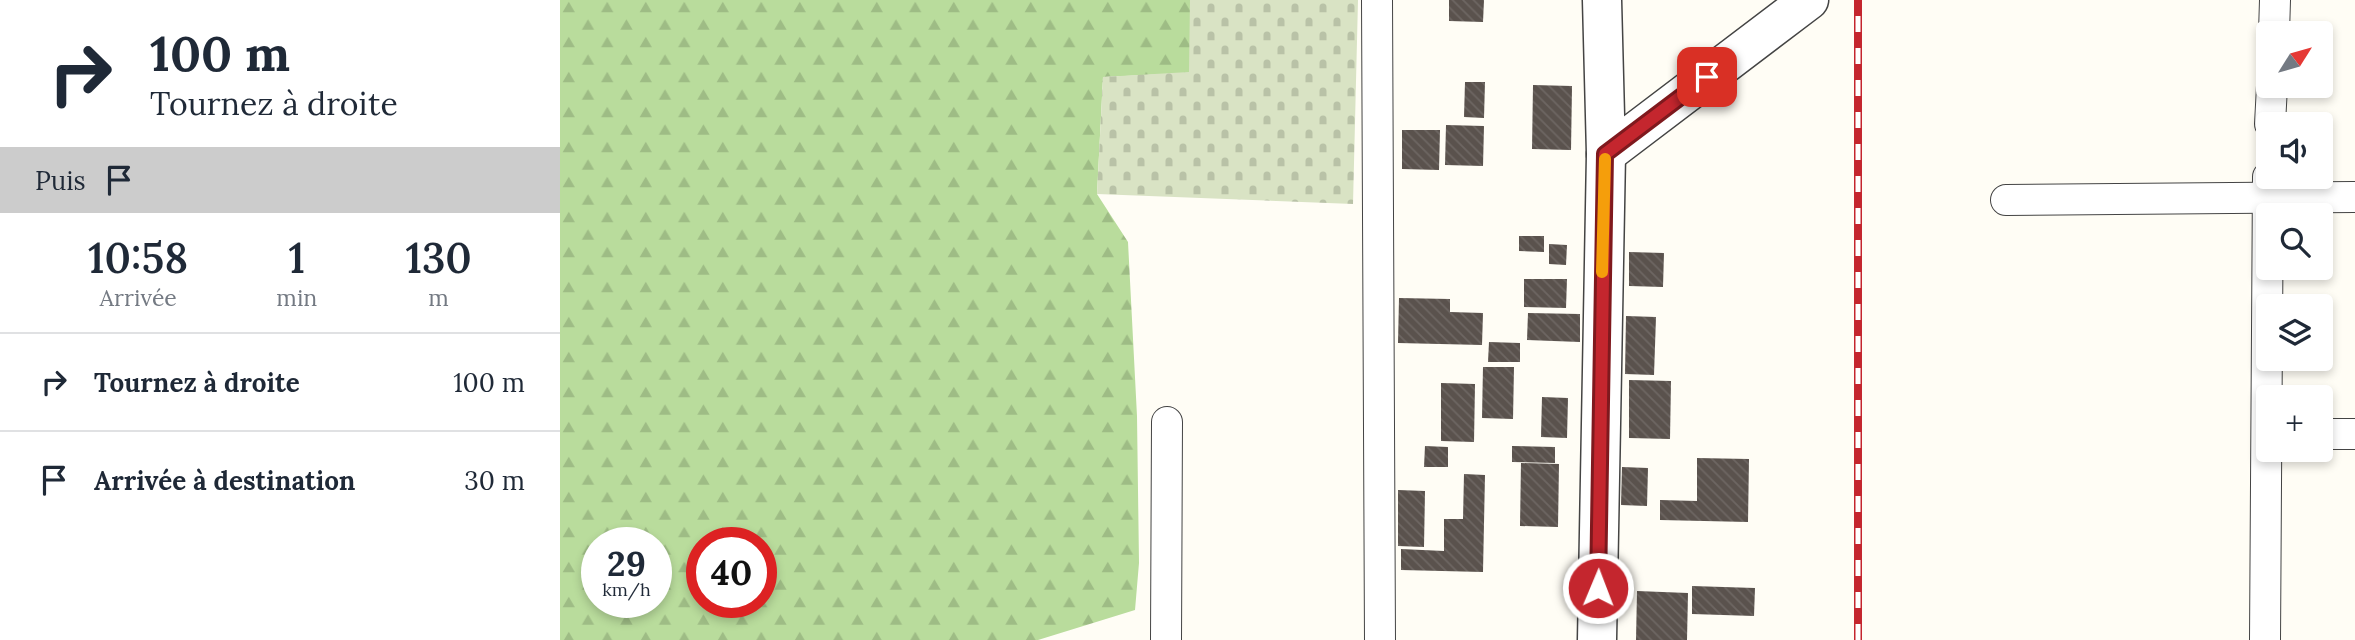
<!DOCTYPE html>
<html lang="fr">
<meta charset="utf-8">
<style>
:root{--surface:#fff;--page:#f2f2f3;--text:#1f2937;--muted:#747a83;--line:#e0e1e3}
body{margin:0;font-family:Lora,serif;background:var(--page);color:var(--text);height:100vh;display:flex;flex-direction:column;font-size:26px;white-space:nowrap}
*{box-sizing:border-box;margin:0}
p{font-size:23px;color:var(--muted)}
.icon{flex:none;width:38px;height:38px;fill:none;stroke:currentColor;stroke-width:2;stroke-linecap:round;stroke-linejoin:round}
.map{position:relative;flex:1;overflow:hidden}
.drawer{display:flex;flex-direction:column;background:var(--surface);width:560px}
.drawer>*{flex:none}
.hud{background:#fff;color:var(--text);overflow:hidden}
.needle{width:46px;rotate:53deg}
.buttons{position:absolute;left:1696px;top:21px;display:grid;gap:14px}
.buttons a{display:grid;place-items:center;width:77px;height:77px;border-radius:7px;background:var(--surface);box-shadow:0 4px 10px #0003;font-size:35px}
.speed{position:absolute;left:21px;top:527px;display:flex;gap:14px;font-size:35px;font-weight:700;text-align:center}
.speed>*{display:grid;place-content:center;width:91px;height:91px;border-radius:50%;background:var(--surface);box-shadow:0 4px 10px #0003;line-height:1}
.speed small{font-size:18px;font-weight:400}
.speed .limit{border:10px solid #d22;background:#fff;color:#111}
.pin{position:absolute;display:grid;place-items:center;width:60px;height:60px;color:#fff;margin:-30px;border-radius:14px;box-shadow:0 4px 10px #0006}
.me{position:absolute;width:77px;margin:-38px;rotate:1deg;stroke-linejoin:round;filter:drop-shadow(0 0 5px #0008)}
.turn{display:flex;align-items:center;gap:24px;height:147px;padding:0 35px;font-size:32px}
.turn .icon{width:91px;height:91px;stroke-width:2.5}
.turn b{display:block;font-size:49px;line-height:60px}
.then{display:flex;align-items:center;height:66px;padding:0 35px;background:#0003;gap:14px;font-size:26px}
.eta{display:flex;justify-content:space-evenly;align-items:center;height:119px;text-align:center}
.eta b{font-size:42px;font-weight:600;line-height:49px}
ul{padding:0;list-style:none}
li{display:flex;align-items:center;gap:21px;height:98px;padding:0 35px;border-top:2px solid var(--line)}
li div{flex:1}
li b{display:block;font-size:26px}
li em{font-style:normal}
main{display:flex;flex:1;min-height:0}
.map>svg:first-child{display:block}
.forest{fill:url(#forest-firs);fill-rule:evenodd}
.cemetery{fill:url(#cemetery-stones)}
.building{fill:url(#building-back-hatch)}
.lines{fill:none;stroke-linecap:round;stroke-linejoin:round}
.minor-casing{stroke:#444;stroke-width:32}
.tertiary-casing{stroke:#444;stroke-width:41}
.minor{stroke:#fff;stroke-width:30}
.tertiary{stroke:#fff;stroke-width:38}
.rail-casing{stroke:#c4262e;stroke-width:8}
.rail{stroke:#fff;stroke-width:5;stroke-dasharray:16;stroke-linecap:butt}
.route-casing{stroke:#7f191e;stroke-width:18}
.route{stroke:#c4262e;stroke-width:12}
.slow{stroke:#f59e0b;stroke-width:12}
</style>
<main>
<section class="drawer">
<div class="hud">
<div class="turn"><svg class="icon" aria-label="right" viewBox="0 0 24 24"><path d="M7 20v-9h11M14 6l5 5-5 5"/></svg><div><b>100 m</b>Tournez à droite</div></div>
<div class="then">Puis<svg class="icon" aria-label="arrive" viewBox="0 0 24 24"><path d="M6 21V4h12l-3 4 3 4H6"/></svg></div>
</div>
<div class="eta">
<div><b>10:58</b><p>Arrivée</p></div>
<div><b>1</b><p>min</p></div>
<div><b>130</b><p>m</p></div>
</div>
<ul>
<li><svg class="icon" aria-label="right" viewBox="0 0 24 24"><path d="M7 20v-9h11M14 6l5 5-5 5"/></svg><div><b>Tournez à droite</b></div><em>100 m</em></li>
<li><svg class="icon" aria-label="arrive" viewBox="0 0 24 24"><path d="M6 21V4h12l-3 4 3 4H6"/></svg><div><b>Arrivée à destination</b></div><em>30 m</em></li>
</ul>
</section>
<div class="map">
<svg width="1795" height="640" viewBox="0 0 1795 640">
<defs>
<pattern id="forest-firs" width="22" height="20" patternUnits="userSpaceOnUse" patternTransform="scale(1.75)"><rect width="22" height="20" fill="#b9dc9c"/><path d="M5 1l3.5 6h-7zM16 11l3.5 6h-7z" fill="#9ebc85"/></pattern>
<pattern id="cemetery-stones" width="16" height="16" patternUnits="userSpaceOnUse" patternTransform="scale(1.75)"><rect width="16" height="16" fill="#d9e3c4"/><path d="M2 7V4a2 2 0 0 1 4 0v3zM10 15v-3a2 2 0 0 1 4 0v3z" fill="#b9c2a7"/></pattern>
<pattern id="building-back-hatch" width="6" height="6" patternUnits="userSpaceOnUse" patternTransform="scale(1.75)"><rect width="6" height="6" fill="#5a524d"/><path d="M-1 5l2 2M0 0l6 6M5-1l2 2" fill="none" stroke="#6d6662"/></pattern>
</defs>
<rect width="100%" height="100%" fill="#fffdf5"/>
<path class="forest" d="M 0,0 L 630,0 L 630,73 L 543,77 L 537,194 L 568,242 L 577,416 L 579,563 L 575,610 L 478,640 L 0,640 ZM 37,542 L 96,542 L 96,602 L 37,602 ZM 142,542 L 201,542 L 201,602 L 142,602 Z"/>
<polygon class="cemetery" points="630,0 798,0 793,204 537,194 543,77 629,72"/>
<g class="building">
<polygon points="889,0 924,0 923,22 889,21"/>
<polygon points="905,82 925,82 924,118 904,117"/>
<polygon points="973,85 1012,86 1011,150 972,149"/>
<polygon points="886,125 924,126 923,166 885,165"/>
<polygon points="842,130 880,130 879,170 842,169"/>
<polygon points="959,236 984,236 984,252 959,251"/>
<polygon points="989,244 1007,245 1006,265 989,264"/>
<polygon points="1069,252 1104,253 1103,287 1069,286"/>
<polygon points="964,279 1007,279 1006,308 964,307"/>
<polygon points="839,298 890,299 890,312 923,313 922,345 838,343"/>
<polygon points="968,313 1020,314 1020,342 967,340"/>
<polygon points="1066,316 1096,317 1094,375 1065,374"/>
<polygon points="929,342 960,343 960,362 928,362"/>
<polygon points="923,367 954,367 953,419 922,418"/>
<polygon points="1069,380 1111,381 1110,439 1069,438"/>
<polygon points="881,383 915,384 914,442 881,441"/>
<polygon points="982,397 1008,398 1007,438 981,437"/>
<polygon points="865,446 888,447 888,467 864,467"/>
<polygon points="952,446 995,447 995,463 952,462"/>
<polygon points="1137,458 1189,459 1188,522 1100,520 1100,500 1137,501"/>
<polygon points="961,463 999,464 998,527 960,526"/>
<polygon points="1062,467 1088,468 1087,506 1061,505"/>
<polygon points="904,474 925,475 923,572 841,570 841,549 884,551 884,519 903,519"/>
<polygon points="838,490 865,491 864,547 838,546"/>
<polygon points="1132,586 1195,588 1194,616 1132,614"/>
<polygon points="1077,591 1128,593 1127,640 1076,640"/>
</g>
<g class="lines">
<defs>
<g id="minor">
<polyline points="817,0 820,640"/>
<polyline points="1714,33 1715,0"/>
<polyline points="1710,124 1712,86"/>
<polyline points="1446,200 1795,197"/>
<polyline points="1760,434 1795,434"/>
<polyline points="606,640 607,422"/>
<polyline points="1705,640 1708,177"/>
</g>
<g id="tertiary">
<polyline points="1046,154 1249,0"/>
<polyline points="1037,640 1046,154 1042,0"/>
</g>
</defs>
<use href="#minor" class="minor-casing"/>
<use href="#tertiary" class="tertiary-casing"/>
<use href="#minor" class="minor"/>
<use href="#tertiary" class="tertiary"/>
<defs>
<polyline id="rail" points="1298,640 1298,0"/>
</defs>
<use href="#rail" class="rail-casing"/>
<use href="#rail" class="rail"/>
</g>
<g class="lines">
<defs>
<polyline id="route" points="1038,588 1045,154 1147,77"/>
</defs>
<use href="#route" class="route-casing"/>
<use href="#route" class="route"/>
<polyline class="slow" points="1042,272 1045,159"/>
</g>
</svg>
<div class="buttons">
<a><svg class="needle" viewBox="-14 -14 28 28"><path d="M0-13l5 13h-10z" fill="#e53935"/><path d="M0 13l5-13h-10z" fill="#747a83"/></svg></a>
<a><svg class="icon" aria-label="sound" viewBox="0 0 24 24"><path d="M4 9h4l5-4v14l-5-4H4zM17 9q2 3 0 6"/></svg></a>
<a><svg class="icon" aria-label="search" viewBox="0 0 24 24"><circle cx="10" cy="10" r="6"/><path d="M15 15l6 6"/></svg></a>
<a><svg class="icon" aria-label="layers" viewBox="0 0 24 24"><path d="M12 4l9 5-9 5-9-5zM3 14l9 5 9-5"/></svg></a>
<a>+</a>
</div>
<div class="speed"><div>29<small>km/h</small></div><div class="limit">40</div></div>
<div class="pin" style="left:1147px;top:77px;background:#d93025"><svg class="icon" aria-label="arrive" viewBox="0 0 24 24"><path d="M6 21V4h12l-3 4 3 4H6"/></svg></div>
<svg class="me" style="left:1038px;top:588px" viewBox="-20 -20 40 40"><circle r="17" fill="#c4262e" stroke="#fff" stroke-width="3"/><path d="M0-11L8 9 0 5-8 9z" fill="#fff"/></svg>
</div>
</main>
